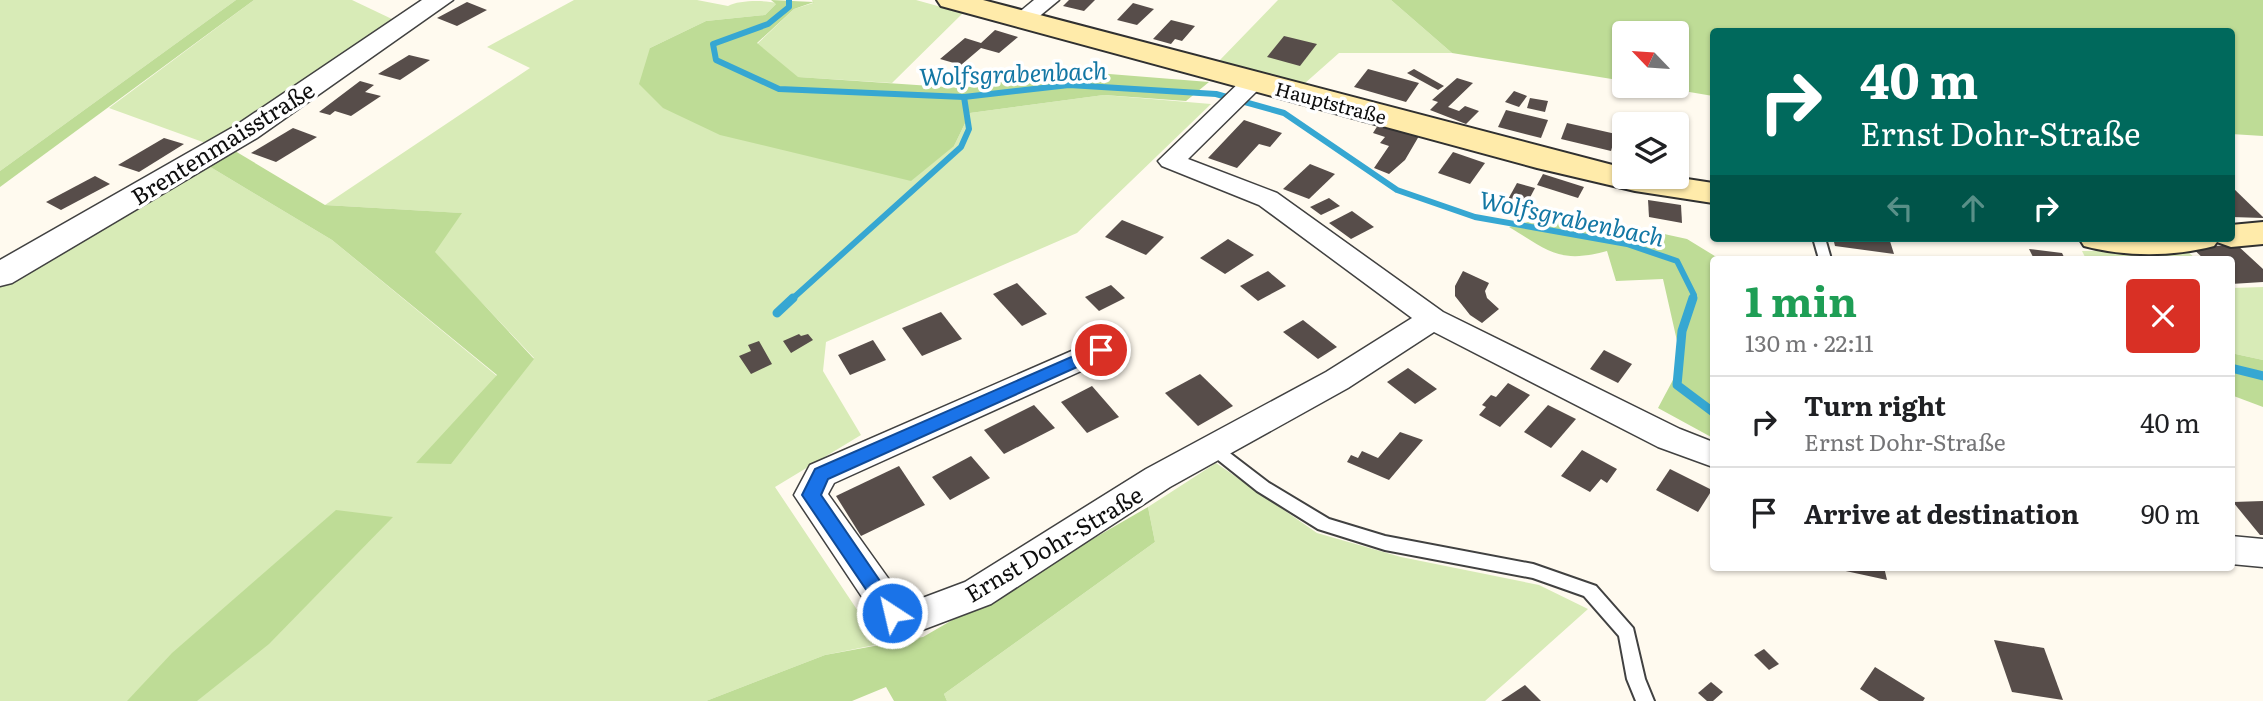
<!DOCTYPE html>
<meta charset="utf-8">
<style>
:root{--surface:#fff;--page:#f2f2f2;--text:#202124;--muted:#757577;--line:#e0e0e0}
body{margin:0;font-family:Literata,serif;background:var(--page);color:var(--text);height:100vh;display:flex;flex-direction:column;font-size:26px;white-space:nowrap}
*{box-sizing:border-box;margin:0}
p{font-size:23px;color:var(--muted)}
.icon{flex:none;width:38px;height:38px;fill:none;stroke:currentColor;stroke-width:2;stroke-linecap:round;stroke-linejoin:round}
.map{position:relative;flex:1;overflow:hidden}
.sheet{position:absolute;left:1710px;top:256px;width:525px;height:315px;display:flex;flex-direction:column;background:var(--surface);border-radius:7px;box-shadow:0 2px 5px #0004}
.sheet>*{flex:none}
.banner{position:absolute;left:1710px;top:28px;width:525px;height:214px;border-radius:7px;box-shadow:0 2px 5px #0004;background:#00695c;color:#fff;overflow:hidden}
.needle{width:46px;rotate:295deg}
.buttons{position:absolute;left:1612px;top:21px;display:grid;gap:14px}
.buttons a{display:grid;place-items:center;width:77px;height:77px;border-radius:7px;background:var(--surface);box-shadow:0 2px 5px #0004;font-size:35px}
.pin{position:absolute;display:grid;place-items:center;width:60px;height:60px;color:#fff;margin:-30px;border:4px solid #fff;border-radius:50%;box-shadow:0 2px 7px #0007}
.me{position:absolute;width:77px;margin:-38px;rotate:325deg;stroke-linejoin:round;filter:drop-shadow(0 0 5px #0008)}
.turn{display:flex;align-items:center;gap:24px;height:147px;padding:0 35px;font-size:32px}
.turn .icon{width:91px;height:91px;stroke-width:2.5}
.turn b{display:block;font-size:49px;line-height:60px}
.lanes{display:flex;align-items:center;height:66px;padding:0 35px;background:#0003;justify-content:center;gap:35px;direction:ltr}
.lanes .off{opacity:.35}
.round{display:grid;place-items:center;flex:none;width:74px;height:74px;border-radius:7px;background:var(--page)}
.overview{display:flex;align-items:center;justify-content:space-between;height:119px;padding:0 35px}
h1{font-size:42px;font-weight:700;line-height:52px;color:#1e9e55}
ul{padding:0;list-style:none}
li{display:flex;align-items:center;gap:21px;height:91px;padding:0 35px;border-top:2px solid var(--line)}
li div{flex:1}
li b{display:block;font-size:26px}
li em{font-style:normal}
.map>svg:first-child{display:block}
.green{fill:#d8ebb7}
.forest{fill:#bedc96}
.lines{fill:none;stroke-linecap:round;stroke-linejoin:round}
.stream-far1{stroke:#36a7d2;stroke-width:6}
.stream{stroke:#36a7d2;stroke-width:9}
.building{fill:#574d4a}
.service-casing{stroke:#414141;stroke-width:4}
.minor-casing{stroke:#414141;stroke-width:3}
.tertiary-casing{stroke:#414141;stroke-width:3}
.secondary-casing{stroke:#303030;stroke-width:4}
.service{fill:#fff;fill-rule:evenodd}
.minor{fill:#fff;fill-rule:evenodd}
.tertiary{fill:#fff;fill-rule:evenodd}
.secondary{fill:#ffebaa;fill-rule:evenodd}
.route{fill:#1a73e8;stroke:#114b97;stroke-width:2}
.labels{text-anchor:middle;dominant-baseline:central;stroke-width:7;stroke-linejoin:round;paint-order:stroke}
.far-street-label{font-size:19px;fill:#0e0e0e;stroke:#fff}
.street-label{font-size:23px;fill:#0e0e0e;stroke:#fff}
.water-label{font-size:24px;font-style:italic;fill:#1377a4;stroke:#fff}
</style>
<div class="map">
<svg width="2263" height="701" viewBox="0 0 2263 701">
<rect width="100%" height="100%" fill="#fffaef"/>
<g class="green">
<polygon points="0,0 236,0 0,171"/>
<polygon points="254,0 352,0 394,20 211,145 109,108"/>
<path d="M 574,0 L 697,0 L 728,6 C 739,0 764,0 777,3 L 765,15 L 706,21 L 650,48 L 954,146 L 970,113 L 1104,95 L 1211,104 L 1077,233 L 826,342 L 823,371 L 861,435 L 775,487 L 880,644 L 825,655 L 706,701 L 0,701 L 0,281 L 207,165 L 332,240 L 497,376 L 534,358 L 434,252 L 461,213 L 325,205 L 530,68 L 487,47 Z"/>
<polygon points="812,0 916,0 963,13 892,83 797,77 757,44 794,9 813,3"/>
<polygon points="1278,0 1391,0 1452,53 1339,53 1304,84 1219,61"/>
<polygon points="2186,250 2196,259 2086,259 2082,251"/>
<polygon points="2263,287 2263,360 2231,353 2231,288"/>
<polygon points="1216,463 1317,533 1401,557 1539,585 1588,609 1485,701 947,701 944,694 1155,542 1148,507"/>
</g>
<g class="forest">
<polygon points="236,0 254,0 0,187 0,171"/>
<polygon points="771,0 814,2 794,9 757,43 798,77 961,88 1072,71 1209,82 1186,101 1104,95 970,113 954,146 911,181 720,135 663,108 639,84 650,48 706,21 765,15 776,4"/>
<polygon points="1391,0 2263,0 2263,136 2231,134 2231,32 1713,32 1713,96 1654,86 1676,86 1676,33 1624,33 1624,81 1452,53"/>
<polygon points="235,151 325,205 462,213 435,252 534,359 451,464 416,463 497,375 332,240 207,165"/>
<path d="M 1543,218 L 1600,220 L 1687,239 L 1718,258 L 1713,259 L 1713,438 L 1658,408 L 1682,363 L 1663,279 L 1616,281 L 1607,251 C 1559,264 1549,251 1509,227 Z"/>
<polygon points="2231,353 2263,360 2263,407 2231,395"/>
<polygon points="1148,507 1155,542 944,694 947,701 894,701 886,687 852,701 706,701 825,655 923,637"/>
<polygon points="336,510 393,517 269,644 197,701 127,701 172,653"/>
</g>
<g class="lines">
<g class="stream-far1">
<polyline points="789,0 789,7 768,24 713,44 716,60 779,89 964,97 1069,85 1216,94 1284,113 1397,190 1475,217 1627,244 1677,261 1694,295 1692,300"/>
<polyline points="791,300 961,147 969,129 964,97"/>
</g>
<g class="stream">
<polyline points="1693,298 1682,331 1677,385 1713,412"/>
<polyline points="777,313 793,298"/>
<polyline points="2231,368 2263,376"/>
</g>
</g>
<g class="building">
<polygon points="1069,0 1095,0 1084,11 1063,6"/>
<polygon points="467,2 487,10 457,26 437,18"/>
<polygon points="1133,3 1154,9 1137,25 1117,20"/>
<polygon points="1171,20 1195,26 1182,41 1175,39 1171,44 1153,39"/>
<polygon points="995,30 1018,37 999,53 981,48 961,65 940,59 965,38 981,43"/>
<polygon points="1284,36 1317,44 1300,66 1267,57"/>
<polygon points="409,55 430,60 400,80 378,74"/>
<polygon points="1368,69 1419,83 1406,102 1354,87"/>
<polygon points="1414,69 1444,86 1438,90 1407,73"/>
<polygon points="1457,78 1473,83 1448,107 1459,111 1465,106 1479,111 1466,124 1430,110 1438,102 1432,100"/>
<polygon points="360,81 374,85 365,92 381,96 351,116 335,111 330,115 319,112"/>
<polygon points="1514,91 1527,96 1519,107 1505,102"/>
<polygon points="1530,98 1548,101 1545,112 1527,108"/>
<polygon points="1506,110 1548,120 1541,138 1498,127"/>
<polygon points="1244,120 1282,133 1270,147 1259,144 1237,168 1208,158"/>
<polygon points="1567,123 1616,134 1611,151 1561,139"/>
<polygon points="1378,125 1419,136 1405,160 1389,174 1374,168 1389,146 1380,143 1385,137 1373,133"/>
<polygon points="293,128 317,137 276,162 251,153"/>
<polygon points="164,138 184,144 139,172 118,165"/>
<polygon points="1453,152 1485,163 1470,184 1438,173"/>
<polygon points="1310,164 1335,174 1309,199 1283,189"/>
<polygon points="1543,174 1584,187 1578,198 1537,185"/>
<polygon points="95,176 110,184 61,210 46,202"/>
<polygon points="1517,183 1535,188 1524,209 1506,203"/>
<polygon points="2231,186 2263,217 2263,218 2231,217"/>
<polygon points="1329,198 1340,206 1321,215 1310,207"/>
<polygon points="1648,200 1681,205 1682,223 1649,217"/>
<polygon points="1352,211 1374,227 1351,239 1329,223"/>
<polygon points="1122,220 1164,237 1146,255 1105,237"/>
<polygon points="1833,238 1889,238 1894,254 1835,246"/>
<polygon points="1228,239 1254,255 1225,274 1200,258"/>
<polygon points="2237,245 2263,269 2263,282 2231,284 2231,259 2204,259 2191,247"/>
<polygon points="2029,249 2062,253 2065,259 2034,259"/>
<polygon points="1268,271 1286,286 1258,301 1240,286"/>
<polygon points="1463,271 1489,283 1485,291 1487,298 1499,309 1482,323 1470,315 1455,296 1455,286"/>
<polygon points="1017,283 1047,314 1022,326 993,294"/>
<polygon points="1111,285 1125,298 1099,311 1085,297"/>
<polygon points="941,312 962,339 922,356 902,328"/>
<polygon points="1303,320 1337,347 1318,359 1283,332"/>
<polygon points="799,334 801,336 808,334 813,340 791,353 783,341"/>
<polygon points="873,340 886,360 850,375 838,355"/>
<polygon points="759,341 772,364 751,374 739,356 751,351 748,345"/>
<polygon points="1604,350 1632,364 1618,383 1590,369"/>
<polygon points="1408,368 1437,389 1415,404 1387,382"/>
<polygon points="1200,374 1233,406 1198,426 1165,393"/>
<polygon points="1508,383 1530,395 1500,427 1479,415 1486,407 1482,405 1491,395 1496,397"/>
<polygon points="1092,386 1119,417 1087,433 1061,402"/>
<polygon points="1034,405 1055,428 1004,454 984,430"/>
<polygon points="1548,405 1576,419 1551,448 1524,432"/>
<polygon points="1400,432 1423,440 1389,480 1347,462 1351,455 1358,458 1362,451 1378,458"/>
<polygon points="1582,450 1617,469 1607,483 1601,479 1590,492 1561,476"/>
<polygon points="971,456 990,478 950,500 932,477"/>
<polygon points="899,466 925,505 861,536 836,496"/>
<polygon points="1670,469 1712,490 1698,512 1656,490"/>
<polygon points="2263,501 2263,535 2260,535 2233,502"/>
<polygon points="1841,567 1884,567 1887,580 1841,570"/>
<polygon points="1994,640 2044,648 2063,700 2012,692"/>
<polygon points="1764,649 1779,664 1769,670 1754,655"/>
<polygon points="1875,667 1925,698 1923,701 1879,701 1860,689"/>
<polygon points="1711,682 1723,692 1713,701 1707,701 1698,693"/>
<polygon points="1525,685 1541,701 1501,701"/>
</g>
<g class="lines">
<defs>
<g id="service">
<polygon points="1813,238 1825,238 1831,259 1819,259"/>
<polygon points="1213,442 1218,444 1269,483 1329,519 1385,536 1533,564 1596,586 1633,628 1645,679 1654,701 1636,701 1627,679 1619,636 1584,596 1533,578 1385,550 1318,529 1257,491 1208,452 1205,448 1208,444"/>
</g>
<g id="minor">
<polygon points="1034,0 1059,0 1030,24 1014,24 1011,19"/>
<polygon points="1254,74 1262,76 1266,81 1262,86 1188,159 1277,193 1443,312 1680,429 1713,442 1713,467 1658,447 1434,332 1348,388 1170,487 991,604 917,632 880,624 794,495 810,465 1090,343 1101,339 1112,343 1116,350 1112,357 834,483 828,494 903,599 917,600 965,582 1146,469 1326,372 1412,318 1259,205 1162,166 1158,161 1246,76"/>
<polygon points="2231,536 2263,539 2263,567 2231,564"/>
</g>
<polygon id="tertiary" points="422,0 453,0 257,138 12,283 0,286 0,260 235,126"/>
<g id="secondary">
<polygon points="937,0 983,0 1624,168 1624,177 1674,177 1713,183 1713,203 1635,191 1537,168 941,6"/>
<path d="M 2263,222 L 2263,244 L 2231,247 L 2217,242 L 2214,246 C 2173,257 2125,257 2084,246 L 2079,238 L 2231,238 L 2231,225 Z"/>
</g>
</defs>
<use href="#service" class="service-casing"/>
<use href="#minor" class="minor-casing"/>
<use href="#tertiary" class="tertiary-casing"/>
<use href="#secondary" class="secondary-casing"/>
<use href="#service" class="service"/>
<use href="#minor" class="minor"/>
<use href="#tertiary" class="tertiary"/>
<use href="#secondary" class="secondary"/>
</g>
<polygon class="route" points="1101,344 1106,346 1106,354 828,479 821,495 902,613 899,619 886,619 802,495 815,469"/>
<g class="labels">
<g class="far-street-label">
<text transform="translate(1331 102) rotate(15)">Hauptstraße</text>
</g>
<g class="street-label">
<text transform="translate(222 142) rotate(-32)">Brentenmaisstraße</text>
<text transform="translate(1053 543) rotate(-31)">Ernst Dohr-Straße</text>
</g>
<g class="water-label">
<text transform="translate(1013 72) rotate(-2)">Wolfsgrabenbach</text>
<text transform="translate(1572 217) rotate(12)">Wolfsgrabenbach</text>
</g>
</g>
</svg>
<div class="buttons">
<a><svg class="needle" viewBox="-14 -14 28 28"><path d="M0-13l5 13h-10z" fill="#e53935"/><path d="M0 13l5-13h-10z" fill="#757577"/></svg></a>
<a><svg class="icon" aria-label="layers" viewBox="0 0 24 24"><path d="M12 4l9 5-9 5-9-5zM3 14l9 5 9-5"/></svg></a>
</div>
<div class="pin" style="left:1101px;top:350px;background:#d93025"><svg class="icon" aria-label="arrive" viewBox="0 0 24 24"><path d="M6 21V4h12l-3 4 3 4H6"/></svg></div>
<svg class="me" style="left:892px;top:613px" viewBox="-20 -20 40 40"><circle r="17" fill="#1a73e8" stroke="#fff" stroke-width="3"/><path d="M0-11L8 9 0 5-8 9z" fill="#fff"/></svg>
<div class="banner">
<div class="turn"><svg class="icon" aria-label="right" viewBox="0 0 24 24"><path d="M7 20v-9h11M14 6l5 5-5 5"/></svg><div><b>40 m</b>Ernst Dohr-Straße</div></div>
<div class="lanes"><svg class="icon off" aria-label="left" viewBox="0 0 24 24"><path d="M17 20v-9H6M10 6l-5 5 5 5"/></svg><svg class="icon off" aria-label="ahead" viewBox="0 0 24 24"><path d="M12 20V5M6 11l6-6 6 6"/></svg><svg class="icon" aria-label="right" viewBox="0 0 24 24"><path d="M7 20v-9h11M14 6l5 5-5 5"/></svg></div>
</div>
<section class="sheet">
<div class="overview"><div><h1>1 min</h1><p>130 m · 22:11</p></div><a class="round" style="background:#d93025;color:#fff"><svg class="icon" aria-label="close" viewBox="0 0 24 24"><path d="M6 6l12 12M18 6L6 18"/></svg></a></div>
<ul>
<li><svg class="icon" aria-label="right" viewBox="0 0 24 24"><path d="M7 20v-9h11M14 6l5 5-5 5"/></svg><div><b>Turn right</b><p>Ernst Dohr-Straße</p></div><em>40 m</em></li>
<li><svg class="icon" aria-label="arrive" viewBox="0 0 24 24"><path d="M6 21V4h12l-3 4 3 4H6"/></svg><div><b>Arrive at destination</b></div><em>90 m</em></li>
</ul>
</section>
</div>
